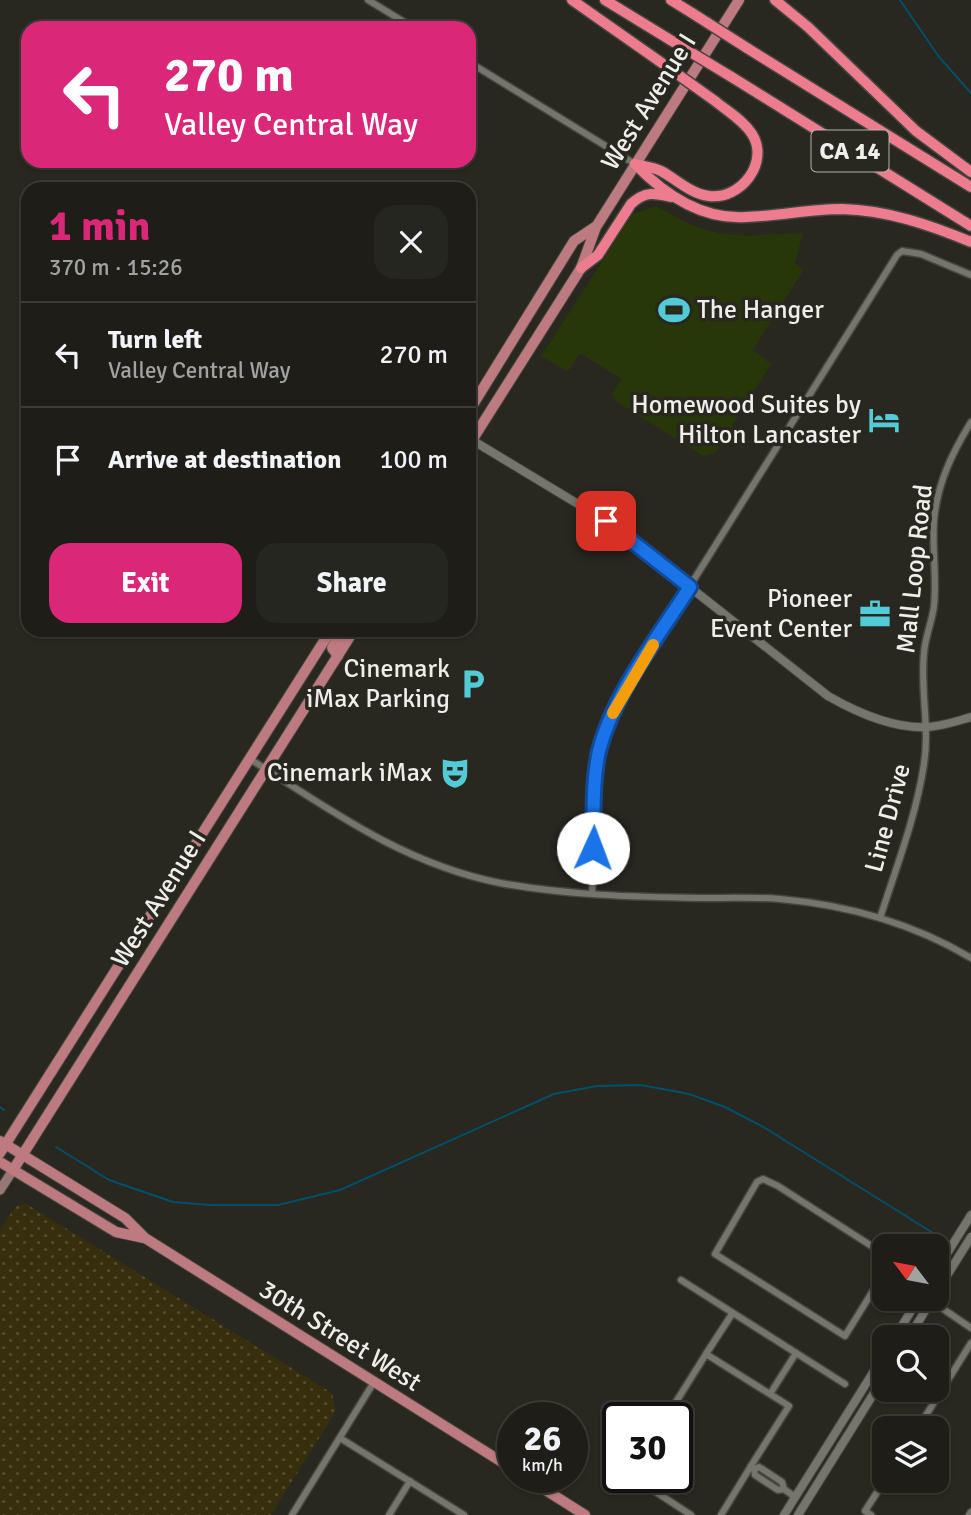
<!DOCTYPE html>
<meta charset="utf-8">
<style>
:root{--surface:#1e1d18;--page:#262621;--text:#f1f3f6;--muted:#a1a2a2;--line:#3c3b37;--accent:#db2777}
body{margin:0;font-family:Signika,sans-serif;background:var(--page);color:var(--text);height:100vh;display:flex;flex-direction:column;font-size:26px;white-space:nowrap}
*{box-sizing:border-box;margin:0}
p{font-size:23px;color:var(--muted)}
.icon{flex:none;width:38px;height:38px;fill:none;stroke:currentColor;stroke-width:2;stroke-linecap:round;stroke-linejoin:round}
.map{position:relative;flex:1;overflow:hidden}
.details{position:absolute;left:21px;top:182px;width:455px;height:455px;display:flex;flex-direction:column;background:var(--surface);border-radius:21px;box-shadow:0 2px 5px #0004,0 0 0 2px var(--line)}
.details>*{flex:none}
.banner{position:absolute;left:21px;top:21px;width:455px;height:147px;border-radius:21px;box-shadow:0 2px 5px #0004,0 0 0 2px var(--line);background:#db2777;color:#fff;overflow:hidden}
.needle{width:46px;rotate:302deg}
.buttons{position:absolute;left:872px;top:1234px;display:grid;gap:14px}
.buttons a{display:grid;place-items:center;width:77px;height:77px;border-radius:14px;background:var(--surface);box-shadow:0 2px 5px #0004,0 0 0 2px var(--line);font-size:35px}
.speed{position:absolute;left:497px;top:1402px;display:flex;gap:14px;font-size:35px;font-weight:700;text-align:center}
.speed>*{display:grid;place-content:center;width:91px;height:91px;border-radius:50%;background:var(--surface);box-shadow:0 2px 5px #0004,0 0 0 2px var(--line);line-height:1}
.speed small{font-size:18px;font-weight:400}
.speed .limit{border:4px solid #111;border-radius:10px;background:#fff;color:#111}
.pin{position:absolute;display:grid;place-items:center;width:60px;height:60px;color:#fff;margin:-30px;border-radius:14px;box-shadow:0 4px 10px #0006}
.me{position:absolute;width:77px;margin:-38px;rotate:2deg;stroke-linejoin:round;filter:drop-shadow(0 0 5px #0008)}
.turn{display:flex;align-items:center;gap:24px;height:147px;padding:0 28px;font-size:32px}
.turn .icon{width:91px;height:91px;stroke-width:2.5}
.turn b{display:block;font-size:49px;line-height:60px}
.round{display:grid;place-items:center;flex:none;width:74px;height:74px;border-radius:21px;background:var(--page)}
.summary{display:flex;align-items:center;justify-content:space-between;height:119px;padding:0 28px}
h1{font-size:42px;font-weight:800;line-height:52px;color:var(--accent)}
.action{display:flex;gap:14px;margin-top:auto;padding:14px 28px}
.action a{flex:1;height:80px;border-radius:21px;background:var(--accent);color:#fff;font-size:28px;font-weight:800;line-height:80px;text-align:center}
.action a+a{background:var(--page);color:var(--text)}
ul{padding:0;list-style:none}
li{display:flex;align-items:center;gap:21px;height:105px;padding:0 28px;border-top:2px solid var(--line)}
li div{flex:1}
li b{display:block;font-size:26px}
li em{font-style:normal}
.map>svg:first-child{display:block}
.sand{fill:url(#sand-dots)}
.garden{fill:#27370a}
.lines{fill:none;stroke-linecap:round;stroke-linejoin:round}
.stream{stroke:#00506a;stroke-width:2}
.minor-casing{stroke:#464540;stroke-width:9}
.tertiary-casing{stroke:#464540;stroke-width:10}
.secondary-casing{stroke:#464540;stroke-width:11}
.primary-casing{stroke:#464540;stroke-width:12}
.motorway-casing{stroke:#464540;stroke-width:13}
.minor{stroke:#76756d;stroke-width:6}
.tertiary{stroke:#76756d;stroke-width:8}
.secondary{stroke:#9a7777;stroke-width:9}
.primary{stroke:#bd7a81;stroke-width:10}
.motorway{stroke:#ed7d8e;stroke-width:10}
.motorway-bridge-casing{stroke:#464540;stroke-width:13;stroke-linecap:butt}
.motorway-bridge{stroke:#ed7d8e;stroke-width:10}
.route-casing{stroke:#114b97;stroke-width:18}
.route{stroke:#1a73e8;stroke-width:12}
.slow{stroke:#f59e0b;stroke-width:12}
.labels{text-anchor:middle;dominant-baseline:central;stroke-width:7;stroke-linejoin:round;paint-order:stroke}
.shield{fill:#282720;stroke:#b3b2ad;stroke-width:2}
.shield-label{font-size:24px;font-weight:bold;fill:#efeeea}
.street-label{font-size:26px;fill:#efeeea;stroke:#282720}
.poi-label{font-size:26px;fill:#efeeea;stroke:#282720;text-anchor:end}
</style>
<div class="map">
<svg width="971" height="1515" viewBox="0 0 971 1515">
<defs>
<pattern id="sand-dots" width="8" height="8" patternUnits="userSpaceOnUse" patternTransform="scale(1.75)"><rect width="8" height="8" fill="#362e0d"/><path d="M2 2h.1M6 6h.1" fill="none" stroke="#534d30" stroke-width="1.8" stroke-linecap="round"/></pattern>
</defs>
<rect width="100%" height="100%" fill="#282720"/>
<polygon class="sand" points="25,1203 332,1393 336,1411 271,1515 0,1515 0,1230 15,1207"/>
<path class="garden" d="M 656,206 C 670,213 685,223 700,228 C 733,240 769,234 803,233 L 795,263 L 803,271 L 753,350 L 771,364 L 716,452 L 703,456 L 617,402 L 612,394 L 621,379 L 580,353 L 570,369 L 566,371 L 541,356 L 633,214 Z"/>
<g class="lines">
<g class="stream">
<polyline points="900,0 939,57 971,93"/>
<polyline points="0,1107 4,1110"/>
<polyline points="56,1147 109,1180 173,1202 210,1205 278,1205 340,1190 554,1094 597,1086 641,1085 689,1094 725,1107 765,1128 941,1238"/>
</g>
<defs>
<g id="minor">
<polyline points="368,0 414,28"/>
<polyline points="469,62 635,164"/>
<path d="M 250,759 C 330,810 404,864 500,883 C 566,895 633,897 701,898 C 727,898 754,897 780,899 C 847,905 914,924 971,958"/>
<polyline points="592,894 599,754 607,726 618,701 897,255 902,251 921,254 971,275"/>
<path d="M 880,918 C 896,868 916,817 924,764 C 930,727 920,690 924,653 C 925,637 932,622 934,606 C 937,577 932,549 934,521 C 937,484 952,453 971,422"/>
<polyline points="884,1254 778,1186 763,1179 757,1182 715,1254 845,1336 884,1273"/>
<polyline points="681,1280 845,1384"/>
<polyline points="927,1298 971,1328"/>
<polyline points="706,1354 732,1314"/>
<polyline points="770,1394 796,1353"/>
<polyline points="666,1418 706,1354 789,1406 751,1466 754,1469"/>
<polyline points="918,1428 971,1343"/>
<polyline points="340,1438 464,1515"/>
<polyline points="633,1477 691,1515"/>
<polyline points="784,1489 782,1482 759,1467 754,1469 755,1475 778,1490 784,1489 795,1497"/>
<polyline points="292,1515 374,1382"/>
<polyline points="389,1515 410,1481"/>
<polyline points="721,1515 751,1466"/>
<polyline points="871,1515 865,1511 885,1480"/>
<polyline points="969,1515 971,1512"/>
</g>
<g id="tertiary">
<path d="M 472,440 L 606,521 L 828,696 C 856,712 895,729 928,727 C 942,726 957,721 971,717"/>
<polyline points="936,1271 971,1215"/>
<polyline points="936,1293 971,1237"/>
<polyline points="895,1337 919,1298"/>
<polyline points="909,1337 933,1298"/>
<polyline points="784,1515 884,1355"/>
<polyline points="798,1515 884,1377"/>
</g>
<polyline id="secondary" points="0,1190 13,1170"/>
<g id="primary">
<polyline points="469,411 574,241 595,227"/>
<polyline points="469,445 581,268 596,227 739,0"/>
<polyline points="338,656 332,648 342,630"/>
<polyline points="0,1141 125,1218 145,1238 513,1469"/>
<polyline points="0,1153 331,630"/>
<polyline points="0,1162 116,1232 144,1238"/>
<polyline points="13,1170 354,630"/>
<polyline points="525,1477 585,1515"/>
</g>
<g id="motorway">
<polyline points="572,0 659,61"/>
<polyline points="605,0 672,41"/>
<polyline points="671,0 692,13"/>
<polyline points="775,0 808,27 916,131 971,172"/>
<polyline points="747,48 971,187"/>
<polyline points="730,76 971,226"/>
<path d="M 635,164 C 664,194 702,220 746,217 C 779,216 810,209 842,209 C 887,210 930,225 971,242"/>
<path d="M 635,164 C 643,166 653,167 661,171 C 676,179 691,194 709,196 C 741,200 770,162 752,134 C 743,120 727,111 715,101"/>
<path d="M 581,268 L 598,255 L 631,204 C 645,191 654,193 671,197"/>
</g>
</defs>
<use href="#minor" class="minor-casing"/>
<use href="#tertiary" class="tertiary-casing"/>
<use href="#secondary" class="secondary-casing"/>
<use href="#primary" class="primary-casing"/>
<use href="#motorway" class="motorway-casing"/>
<use href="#minor" class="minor"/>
<use href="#tertiary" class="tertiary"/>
<use href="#secondary" class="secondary"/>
<use href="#primary" class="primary"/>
<use href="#motorway" class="motorway"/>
<defs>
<g id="motorway-bridge">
<polyline points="692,13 747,48"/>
<polyline points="672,41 730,76"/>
<polyline points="659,61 715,101"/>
</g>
</defs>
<use href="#motorway-bridge" class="motorway-bridge-casing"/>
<use href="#motorway-bridge" class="motorway-bridge"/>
</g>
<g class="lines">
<defs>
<path id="route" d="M 593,848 C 594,817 592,782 599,751 C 614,693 658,637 690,587 L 606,521"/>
</defs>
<use href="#route" class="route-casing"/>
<use href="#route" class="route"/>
<polyline class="slow" points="613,713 653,645"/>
</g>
<defs>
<symbol id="stadium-bare" viewBox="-9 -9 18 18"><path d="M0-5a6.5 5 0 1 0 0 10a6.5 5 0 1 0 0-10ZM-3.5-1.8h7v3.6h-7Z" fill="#52cbd7" stroke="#282720" stroke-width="2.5" paint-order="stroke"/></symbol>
<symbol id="hotel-bare" viewBox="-9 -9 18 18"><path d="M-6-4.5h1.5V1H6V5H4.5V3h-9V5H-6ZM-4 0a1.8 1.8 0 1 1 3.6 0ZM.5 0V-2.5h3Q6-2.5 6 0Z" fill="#52cbd7" stroke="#282720" stroke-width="2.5" paint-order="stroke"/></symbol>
<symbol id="office-bare" viewBox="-9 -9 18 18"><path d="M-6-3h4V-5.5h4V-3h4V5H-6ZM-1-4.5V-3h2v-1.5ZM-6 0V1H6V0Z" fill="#52cbd7" stroke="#282720" stroke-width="2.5" paint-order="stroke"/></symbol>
<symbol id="parking-bare" viewBox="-9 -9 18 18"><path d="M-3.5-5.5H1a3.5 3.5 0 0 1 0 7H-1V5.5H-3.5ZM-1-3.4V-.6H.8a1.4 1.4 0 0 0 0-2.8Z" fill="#52cbd7" stroke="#282720" stroke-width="2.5" paint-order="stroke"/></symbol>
<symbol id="theatre-bare" viewBox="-9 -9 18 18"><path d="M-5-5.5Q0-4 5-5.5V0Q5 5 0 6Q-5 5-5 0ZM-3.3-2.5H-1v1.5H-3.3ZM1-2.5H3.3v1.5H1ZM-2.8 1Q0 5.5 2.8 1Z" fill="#52cbd7" stroke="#282720" stroke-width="2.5" paint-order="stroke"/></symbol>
</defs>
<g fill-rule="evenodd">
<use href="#stadium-bare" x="652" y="288" width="44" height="44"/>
<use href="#hotel-bare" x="862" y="398" width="44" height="44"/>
<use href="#office-bare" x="853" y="592" width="44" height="44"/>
<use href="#parking-bare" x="451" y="662" width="44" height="44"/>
<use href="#theatre-bare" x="433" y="751" width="44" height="44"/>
</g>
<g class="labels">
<rect class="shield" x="811.5" y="130.5" width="77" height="41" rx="5"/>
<g class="shield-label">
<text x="850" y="151">CA 14</text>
</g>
<g class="street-label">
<text transform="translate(649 102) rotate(-58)">West Avenue I</text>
<text transform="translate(915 569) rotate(-84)">Mall Loop Road</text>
<text transform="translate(888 818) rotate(-75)">Line Drive</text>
<text transform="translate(159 899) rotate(-58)">West Avenue I</text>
<text transform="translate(340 1336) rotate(32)">30th Street West</text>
</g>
<g class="poi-label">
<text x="697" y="310" text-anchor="start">The Hanger</text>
<text x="861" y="405">Homewood Suites by<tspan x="861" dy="30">Hilton Lancaster</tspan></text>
<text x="852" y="599">Pioneer<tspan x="852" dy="30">Event Center</tspan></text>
<text x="450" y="669">Cinemark<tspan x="450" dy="30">iMax Parking</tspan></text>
<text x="432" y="773">Cinemark iMax</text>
</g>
</g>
</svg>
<div class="buttons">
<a><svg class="needle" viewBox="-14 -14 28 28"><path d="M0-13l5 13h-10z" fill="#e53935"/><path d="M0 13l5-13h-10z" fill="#a1a2a2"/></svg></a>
<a><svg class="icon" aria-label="search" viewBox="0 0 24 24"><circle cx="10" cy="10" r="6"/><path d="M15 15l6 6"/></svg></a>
<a><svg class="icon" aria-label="layers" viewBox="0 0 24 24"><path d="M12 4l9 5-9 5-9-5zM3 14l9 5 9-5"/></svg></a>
</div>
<div class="speed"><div>26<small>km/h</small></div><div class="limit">30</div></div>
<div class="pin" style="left:606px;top:521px;background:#d93025"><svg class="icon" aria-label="arrive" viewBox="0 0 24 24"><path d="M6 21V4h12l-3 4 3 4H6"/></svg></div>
<svg class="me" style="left:593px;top:848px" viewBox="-20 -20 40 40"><circle r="19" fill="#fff"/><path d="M0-13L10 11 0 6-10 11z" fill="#1a73e8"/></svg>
<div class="banner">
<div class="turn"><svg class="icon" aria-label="left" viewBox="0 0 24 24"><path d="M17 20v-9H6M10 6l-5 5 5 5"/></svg><div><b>270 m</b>Valley Central Way</div></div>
</div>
<section class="details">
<div class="summary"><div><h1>1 min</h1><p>370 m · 15:26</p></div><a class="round"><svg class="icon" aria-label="close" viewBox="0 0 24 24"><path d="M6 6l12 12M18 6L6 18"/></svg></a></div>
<ul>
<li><svg class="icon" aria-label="left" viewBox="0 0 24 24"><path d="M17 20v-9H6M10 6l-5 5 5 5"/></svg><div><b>Turn left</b><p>Valley Central Way</p></div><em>270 m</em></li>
<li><svg class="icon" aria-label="arrive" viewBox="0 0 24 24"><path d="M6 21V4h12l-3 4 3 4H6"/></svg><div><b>Arrive at destination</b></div><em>100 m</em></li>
</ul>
<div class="action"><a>Exit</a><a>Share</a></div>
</section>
</div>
